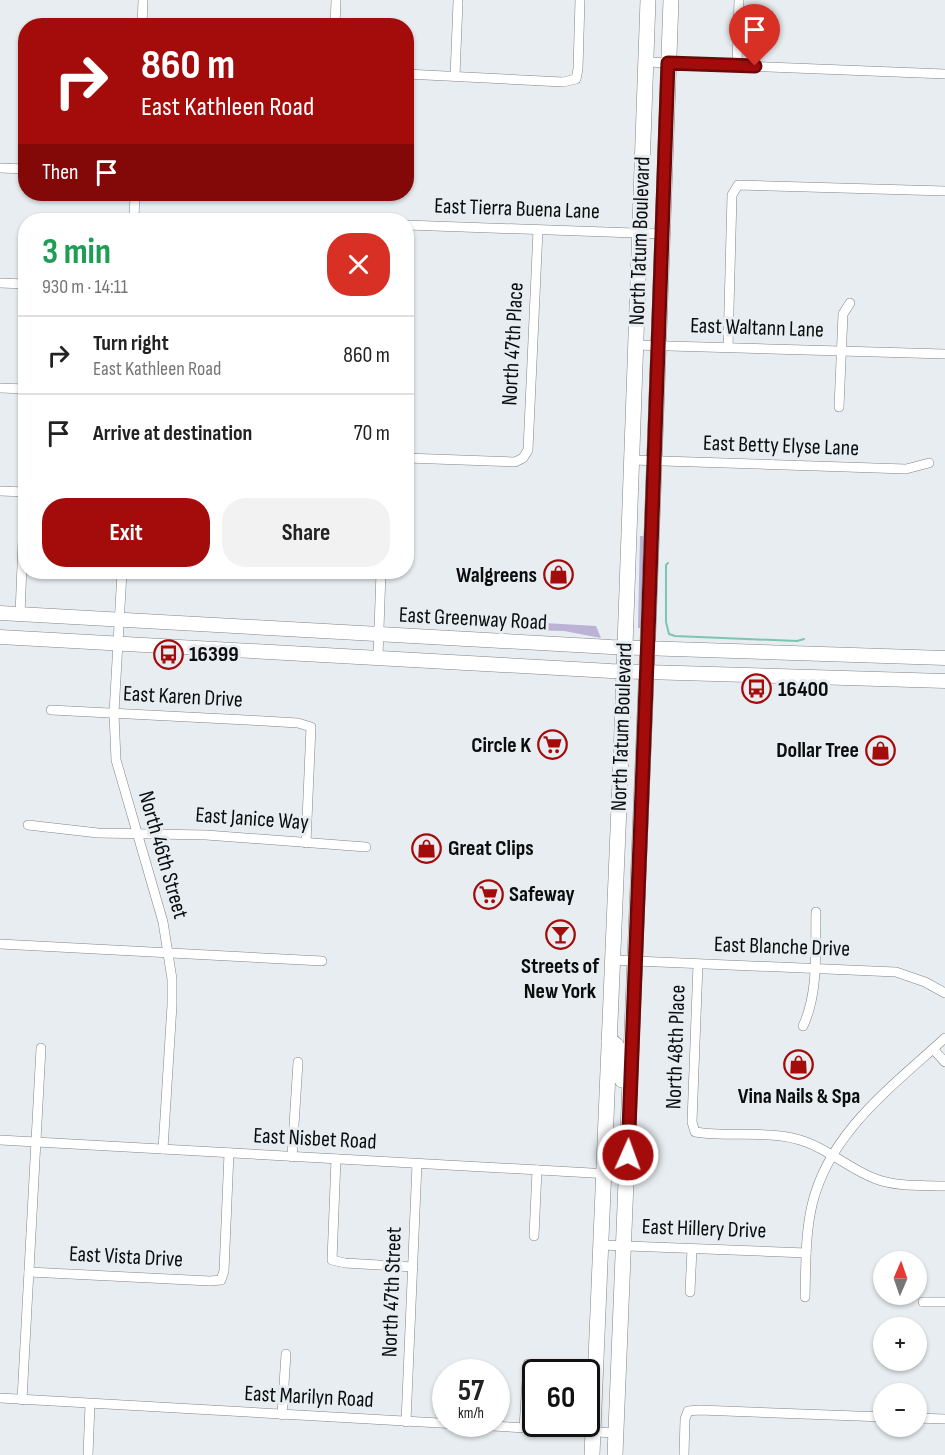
<!DOCTYPE html>
<meta charset="utf-8">
<style>
:root{--surface:#fff;--page:#f2f2f2;--text:#222;--muted:#767676;--line:#e0e0e0;--accent:#a30c0b}
body{margin:0;font-family:"Sofia Sans Condensed",sans-serif;background:var(--page);color:var(--text);height:100vh;display:flex;flex-direction:column;font-size:22px;white-space:nowrap}
*{box-sizing:border-box;margin:0}
p{font-size:20px;color:var(--muted)}
.icon{flex:none;width:33px;height:33px;fill:none;stroke:currentColor;stroke-width:2;stroke-linecap:round;stroke-linejoin:round}
.map{position:relative;flex:1;overflow:hidden}
.sheet{position:absolute;left:18px;top:213px;width:396px;height:366px;display:flex;flex-direction:column;background:var(--surface);border-radius:24px;box-shadow:0 2px 4px #0004}
.sheet>*{flex:none}
.guide{position:absolute;left:18px;top:18px;width:396px;height:183px;border-radius:24px;box-shadow:0 2px 4px #0004;background:#a30c0b;color:#fff;overflow:hidden}
.needle{width:39px;rotate:2deg}
.tools{position:absolute;left:873px;top:1251px;display:grid;gap:12px}
.tools a{display:grid;place-items:center;width:54px;height:54px;border-radius:50%;background:var(--surface);box-shadow:0 2px 4px #0004;font-size:30px}
.speed{position:absolute;left:432px;top:1359px;display:flex;gap:12px;font-size:30px;font-weight:700;text-align:center}
.speed>*{display:grid;place-content:center;width:78px;height:78px;border-radius:50%;background:var(--surface);box-shadow:0 2px 4px #0004;line-height:1}
.speed small{font-size:15px;font-weight:400}
.speed .limit{border:3px solid #111;border-radius:9px;background:#fff;color:#111}
.pin{position:absolute;display:grid;place-items:center;width:51px;height:51px;color:#fff;margin:-62px -26px;border-radius:50% 50% 50% 0;rotate:-45deg;box-shadow:0 0 6px #0007}
.pin .icon{rotate:45deg}
.me{position:absolute;width:66px;margin:-33px;rotate:2deg;stroke-linejoin:round;filter:drop-shadow(0 0 4px #0008)}
.turn{display:flex;align-items:center;gap:21px;height:126px;padding:0 24px;font-size:27px}
.turn .icon{width:78px;height:78px;stroke-width:2.5}
.turn b{display:block;font-size:42px;line-height:51px}
.then{display:flex;align-items:center;height:57px;padding:0 24px;background:#0003;gap:12px;font-size:22px}
.round{display:grid;place-items:center;flex:none;width:63px;height:63px;border-radius:24px;background:var(--page)}
.headline{display:flex;align-items:center;justify-content:space-between;height:102px;padding:0 24px}
h1{font-size:36px;font-weight:700;line-height:45px;color:#1e9e55}
.primary-button{display:flex;gap:12px;margin-top:auto;padding:12px 24px}
.primary-button a{flex:1;height:69px;border-radius:24px;background:var(--accent);color:#fff;font-size:24px;font-weight:700;line-height:69px;text-align:center}
.primary-button a+a{background:var(--page);color:var(--text)}
ul{padding:0;list-style:none}
li{display:flex;align-items:center;gap:18px;height:78px;padding:0 24px;border-top:2px solid var(--line)}
li div{flex:1}
li b{display:block;font-size:22px}
li em{font-style:normal}
.map>svg:first-child{display:block}
.green{fill:#bbb2d5}
.lines{fill:none;stroke-linecap:round;stroke-linejoin:round}
.stream{stroke:#7dc4b1;stroke-width:2}
.minor-casing{stroke:#808589;stroke-width:10}
.secondary-casing{stroke:#808589;stroke-width:15}
.primary-casing{stroke:#808589;stroke-width:16}
.minor{stroke:#fff;stroke-width:9}
.secondary{stroke:#fff;stroke-width:14}
.primary{stroke:#fff;stroke-width:15}
.route-casing{stroke:#6a0807;stroke-width:15}
.route{stroke:#a30c0b;stroke-width:10}
.labels{text-anchor:middle;dominant-baseline:central;stroke-width:6;stroke-linejoin:round;paint-order:stroke}
.street-label{font-size:22px;fill:#0a0c0d;stroke:#e7edf0}
.poi-label{font-size:22px;font-weight:bold;fill:#0a0c0d;stroke:#e7edf0;text-anchor:start}
</style>
<div class="map">
<svg width="945" height="1455" viewBox="0 0 945 1455">
<rect width="100%" height="100%" fill="#e7edf0"/>
<g class="green">
<polygon points="640,536 643,536 644,552 640,628 638,628"/>
<polygon points="525,616 527,617 527,622 596,626 601,638 564,631 529,630 524,625"/>
</g>
<g class="lines">
<polyline class="stream" points="668,563 666,565 666,622 669,634 675,636 797,641 804,639"/>
<defs>
<g id="minor">
<polyline points="142,26 143,0"/>
<polyline points="335,26 336,0"/>
<polyline points="646,62 945,74"/>
<polyline points="737,65 739,0"/>
<polyline points="406,74 563,82 576,79 578,69 580,0"/>
<polyline points="455,76 458,2"/>
<polyline points="0,168 26,169"/>
<polyline points="134,220 135,194"/>
<polyline points="406,225 663,234"/>
<polyline points="0,283 26,284"/>
<polyline points="635,345 945,354"/>
<polyline points="728,347 732,195 738,185 945,191"/>
<polyline points="0,388 26,389"/>
<polyline points="839,407 843,314 850,303"/>
<polyline points="406,458 515,462 523,458 528,450 538,230"/>
<polyline points="632,460 906,469 929,463"/>
<polyline points="0,491 26,492"/>
<polyline points="122,572 114,713 116,760 163,922 172,979 172,1005 163,1149"/>
<polyline points="20,614 25,492"/>
<polyline points="378,657 381,572"/>
<polyline points="51,710 265,721 298,723 311,727 306,843"/>
<polyline points="28,825 98,833 206,835 366,847"/>
<polyline points="0,944 322,961"/>
<polyline points="612,960 896,972 925,982 945,993"/>
<path d="M 698,964 L 692,1122 L 695,1132 C 731,1138 771,1129 806,1142 C 831,1151 851,1170 876,1179 C 897,1187 922,1185 945,1186"/>
<path d="M 803,1026 C 819,992 815,949 816,912"/>
<polyline points="933,1049 945,1062"/>
<polyline points="0,1140 627,1175"/>
<polyline points="292,1157 298,1062"/>
<polyline points="336,1159 332,1260 345,1263 413,1267"/>
<polyline points="534,1236 537,1170"/>
<polyline points="601,1245 806,1253"/>
<polyline points="29,1272 210,1281 221,1280 224,1271 229,1153"/>
<polyline points="690,1292 692,1249"/>
<path d="M 805,1297 C 806,1266 805,1235 812,1205 C 829,1132 893,1086 945,1038"/>
<polyline points="923,1302 945,1302"/>
<polyline points="0,1398 615,1433"/>
<polyline points="22,1400 41,1048"/>
<polyline points="282,1415 286,1354"/>
<polyline points="916,1418 945,1419"/>
<polyline points="406,1422 417,1164"/>
<polyline points="524,1428 528,1364"/>
<polyline points="88,1455 90,1404"/>
<polyline points="684,1455 685,1419 688,1411 699,1410 884,1417"/>
</g>
<g id="secondary">
<polyline points="0,613 611,647 945,658"/>
<polyline points="0,637 611,671 945,681"/>
</g>
<g id="primary">
<path d="M 609,1041 C 624,1045 621,1066 622,1080"/>
<polyline points="592,1455 621,758 648,0"/>
<polyline points="615,1455 648,635 671,0"/>
</g>
</defs>
<use href="#minor" class="minor-casing"/>
<use href="#secondary" class="secondary-casing"/>
<use href="#primary" class="primary-casing"/>
<use href="#minor" class="minor"/>
<use href="#secondary" class="secondary"/>
<use href="#primary" class="primary"/>
</g>
<g class="lines">
<defs>
<polyline id="route" points="628,1155 648,635 668,63 755,66"/>
</defs>
<use href="#route" class="route-casing"/>
<use href="#route" class="route"/>
</g>
<defs>
<symbol id="shop-ring" viewBox="-11 -11 22 22"><circle r="9.5" fill="#e7edf0" stroke="#a30c0b" stroke-width="1.5"/><path d="M-5-2.5h2.3a2.7 3.5 0 0 1 5.4 0H5L5.5 6h-11ZM-1.5-2.5h3a1.5 2.3 0 0 0-3 0Z" fill="#a30c0b"/></symbol>
<symbol id="bus-ring" viewBox="-11 -11 22 22"><circle r="9.5" fill="#e7edf0" stroke="#a30c0b" stroke-width="1.5"/><path d="M-5-6H5V4H4V6H2V4H-2V6H-4V4H-5ZM-3.5-4V0h7V-4ZM-3.5 1.2v1.5H-2V1.2ZM2 1.2v1.5H3.5V1.2Z" fill="#a30c0b"/></symbol>
<symbol id="supermarket-ring" viewBox="-11 -11 22 22"><circle r="9.5" fill="#e7edf0" stroke="#a30c0b" stroke-width="1.5"/><path d="M-6-5.5h2.5l.6 2H6L4.5 2H-2.5L-4.4-4H-6ZM-1.5 3.2a1.3 1.3 0 1 0 .1 0ZM3 3.2a1.3 1.3 0 1 0 .1 0Z" fill="#a30c0b"/></symbol>
<symbol id="bar-ring" viewBox="-11 -11 22 22"><circle r="9.5" fill="#e7edf0" stroke="#a30c0b" stroke-width="1.5"/><path d="M-6-5H6L.8 .8V4.5H3.5V6h-7V4.5H-.8V.8Z" fill="#a30c0b"/></symbol>
</defs>
<g fill-rule="evenodd">
<use href="#shop-ring" x="542" y="558" width="33" height="33"/>
<use href="#bus-ring" x="152" y="638" width="33" height="33"/>
<use href="#bus-ring" x="740" y="672" width="33" height="33"/>
<use href="#supermarket-ring" x="536" y="728" width="33" height="33"/>
<use href="#shop-ring" x="864" y="734" width="33" height="33"/>
<use href="#shop-ring" x="410" y="832" width="33" height="33"/>
<use href="#supermarket-ring" x="472" y="878" width="33" height="33"/>
<use href="#bar-ring" x="544" y="918" width="33" height="33"/>
<use href="#shop-ring" x="782" y="1048" width="33" height="33"/>
</g>
<g class="labels">
<g class="street-label">
<text transform="translate(517 209) rotate(2)">East Tierra Buena Lane</text>
<text transform="translate(640 241) rotate(-88)">North Tatum Boulevard</text>
<text transform="translate(757 328) rotate(2)">East Waltann Lane</text>
<text transform="translate(513 344) rotate(-87)">North 47th Place</text>
<text transform="translate(781 446) rotate(2)">East Betty Elyse Lane</text>
<text transform="translate(473 619) rotate(3)">East Greenway Road</text>
<text transform="translate(183 697) rotate(3)">East Karen Drive</text>
<text transform="translate(622 727) rotate(-88)">North Tatum Boulevard</text>
<text transform="translate(252 819) rotate(4)">East Janice Way</text>
<text transform="translate(163 855) rotate(74)">North 46th Street</text>
<text transform="translate(782 947) rotate(2)">East Blanche Drive</text>
<text transform="translate(676 1047) rotate(-88)">North 48th Place</text>
<text transform="translate(315 1139) rotate(3)">East Nisbet Road</text>
<text transform="translate(704 1229) rotate(2)">East Hillery Drive</text>
<text transform="translate(126 1257) rotate(3)">East Vista Drive</text>
<text transform="translate(392 1292) rotate(-88)">North 47th Street</text>
<text transform="translate(309 1397) rotate(3)">East Marilyn Road</text>
</g>
<g class="poi-label">
<text x="537" y="575" text-anchor="end">Walgreens</text>
<text x="189" y="654">16399</text>
<text x="778" y="689">16400</text>
<text x="531" y="745" text-anchor="end">Circle K</text>
<text x="859" y="750" text-anchor="end">Dollar Tree</text>
<text x="448" y="848">Great Clips</text>
<text x="509" y="894">Safeway</text>
<text x="560" y="966" text-anchor="middle">Streets of<tspan x="560" dy="25">New York</tspan></text>
<text x="799" y="1096" text-anchor="middle">Vina Nails &amp; Spa</text>
</g>
</g>
</svg>
<div class="tools">
<a><svg class="needle" viewBox="-14 -14 28 28"><path d="M0-13l5 13h-10z" fill="#e53935"/><path d="M0 13l5-13h-10z" fill="#767676"/></svg></a>
<a>+</a>
<a>−</a>
</div>
<div class="speed"><div>57<small>km/h</small></div><div class="limit">60</div></div>
<div class="pin" style="left:755px;top:66px;background:#d93025"><svg class="icon" aria-label="arrive" viewBox="0 0 24 24"><path d="M6 21V4h12l-3 4 3 4H6"/></svg></div>
<svg class="me" style="left:628px;top:1155px" viewBox="-20 -20 40 40"><circle r="17" fill="#a30c0b" stroke="#fff" stroke-width="3"/><path d="M0-11L8 9 0 5-8 9z" fill="#fff"/></svg>
<div class="guide">
<div class="turn"><svg class="icon" aria-label="right" viewBox="0 0 24 24"><path d="M7 20v-9h11M14 6l5 5-5 5"/></svg><div><b>860 m</b>East Kathleen Road</div></div>
<div class="then">Then<svg class="icon" aria-label="arrive" viewBox="0 0 24 24"><path d="M6 21V4h12l-3 4 3 4H6"/></svg></div>
</div>
<section class="sheet">
<div class="headline"><div><h1>3 min</h1><p>930 m · 14:11</p></div><a class="round" style="background:#d93025;color:#fff"><svg class="icon" aria-label="close" viewBox="0 0 24 24"><path d="M6 6l12 12M18 6L6 18"/></svg></a></div>
<ul>
<li><svg class="icon" aria-label="right" viewBox="0 0 24 24"><path d="M7 20v-9h11M14 6l5 5-5 5"/></svg><div><b>Turn right</b><p>East Kathleen Road</p></div><em>860 m</em></li>
<li><svg class="icon" aria-label="arrive" viewBox="0 0 24 24"><path d="M6 21V4h12l-3 4 3 4H6"/></svg><div><b>Arrive at destination</b></div><em>70 m</em></li>
</ul>
<div class="primary-button"><a>Exit</a><a>Share</a></div>
</section>
</div>
